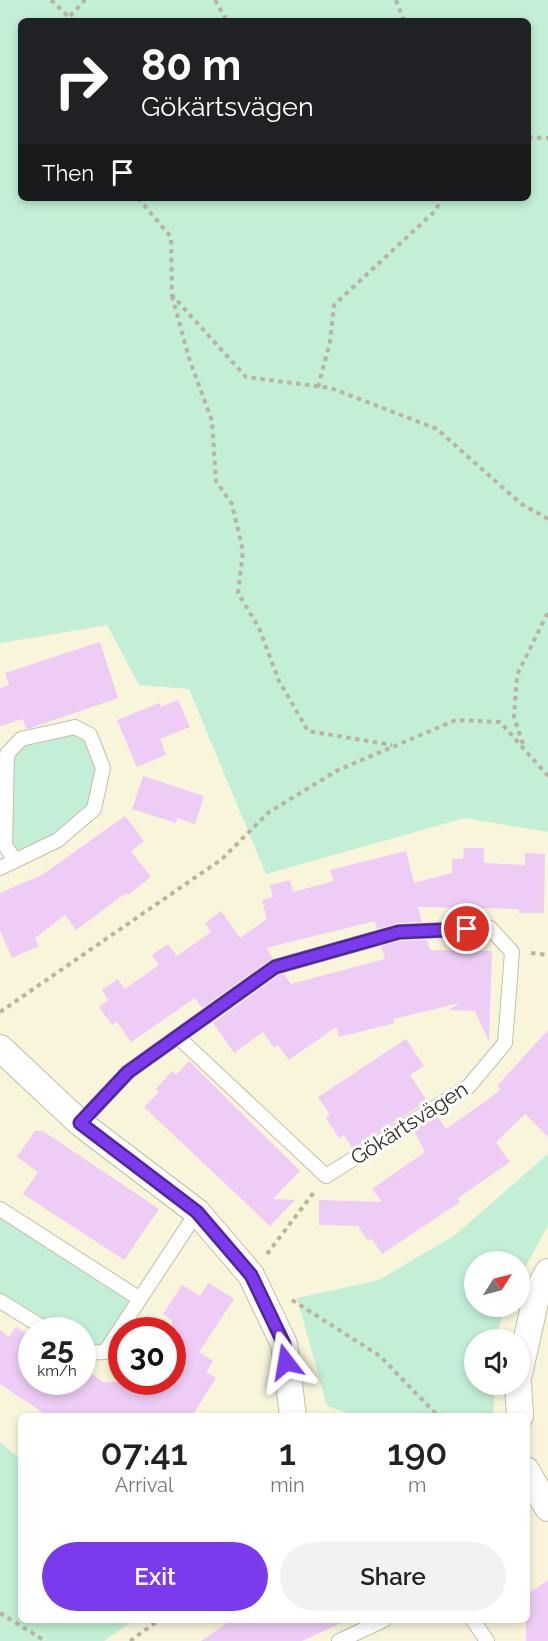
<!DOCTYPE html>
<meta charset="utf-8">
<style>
:root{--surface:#fff;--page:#f2f2f2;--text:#222;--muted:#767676;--accent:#7c3aed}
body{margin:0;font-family:Raleway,sans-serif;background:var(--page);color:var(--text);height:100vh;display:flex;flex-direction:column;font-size:22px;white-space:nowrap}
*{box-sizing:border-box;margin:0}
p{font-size:20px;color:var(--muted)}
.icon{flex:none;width:33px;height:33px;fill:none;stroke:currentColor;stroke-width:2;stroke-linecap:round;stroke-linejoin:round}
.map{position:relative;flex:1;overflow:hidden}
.sheet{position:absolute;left:18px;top:1413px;width:512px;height:210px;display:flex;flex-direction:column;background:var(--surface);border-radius:9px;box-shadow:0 3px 9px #0003}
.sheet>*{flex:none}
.top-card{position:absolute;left:18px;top:18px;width:513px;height:183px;border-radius:9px;box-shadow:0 3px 9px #0003;background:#202124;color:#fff;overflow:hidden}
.needle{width:39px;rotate:54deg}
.fabs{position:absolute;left:464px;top:1251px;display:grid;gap:12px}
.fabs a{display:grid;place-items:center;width:66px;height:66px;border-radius:50%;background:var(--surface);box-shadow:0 3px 9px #0003;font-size:30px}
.speed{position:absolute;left:18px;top:1317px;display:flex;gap:12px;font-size:30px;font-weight:700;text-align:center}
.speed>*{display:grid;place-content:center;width:78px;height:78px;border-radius:50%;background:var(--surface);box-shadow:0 3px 9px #0003;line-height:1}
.speed small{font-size:15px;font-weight:400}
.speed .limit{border:9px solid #d22;background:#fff;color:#111}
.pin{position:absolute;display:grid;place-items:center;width:51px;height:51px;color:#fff;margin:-26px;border:3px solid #fff;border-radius:50%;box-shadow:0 2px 6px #0007}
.me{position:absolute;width:66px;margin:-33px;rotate:346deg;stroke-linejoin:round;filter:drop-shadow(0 0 4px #0008)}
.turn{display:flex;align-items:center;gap:21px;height:126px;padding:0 24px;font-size:27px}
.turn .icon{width:78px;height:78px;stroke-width:2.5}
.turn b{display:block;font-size:42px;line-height:51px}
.then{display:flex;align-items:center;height:57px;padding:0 24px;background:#0003;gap:12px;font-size:22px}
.eta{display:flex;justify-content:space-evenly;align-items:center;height:102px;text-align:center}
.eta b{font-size:36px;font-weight:600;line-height:42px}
.action{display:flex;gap:12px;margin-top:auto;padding:12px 24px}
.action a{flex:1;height:69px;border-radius:36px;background:var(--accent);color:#fff;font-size:24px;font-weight:600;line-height:69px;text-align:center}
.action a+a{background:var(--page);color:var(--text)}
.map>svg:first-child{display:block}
.green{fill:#c2efd5;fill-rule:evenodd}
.building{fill:#edccf5}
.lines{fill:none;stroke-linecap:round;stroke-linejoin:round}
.lane-casing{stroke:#c3bfa6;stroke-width:16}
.street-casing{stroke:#c3bfa6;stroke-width:28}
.path{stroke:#b8b4a0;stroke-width:4;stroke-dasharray:4.5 4.5;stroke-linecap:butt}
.lane{stroke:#fff;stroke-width:14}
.street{stroke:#fff;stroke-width:26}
.route-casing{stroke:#51269a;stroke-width:15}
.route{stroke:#7c3aed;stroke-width:10}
.labels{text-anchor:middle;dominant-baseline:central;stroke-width:6;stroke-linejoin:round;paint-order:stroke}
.street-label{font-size:21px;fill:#302e24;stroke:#fff}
</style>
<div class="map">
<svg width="548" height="1641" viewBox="0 0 548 1641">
<rect width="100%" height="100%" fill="#f9f5db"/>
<g class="green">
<path d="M 0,0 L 548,0 L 548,832 L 465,818 L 266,874 L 189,689 L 139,685 L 107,625 L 0,643 ZM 21,21 L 528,21 L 528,198 L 21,198 Z"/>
<polygon points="75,727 90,735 103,768 94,809 15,861 5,845 7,754 21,739"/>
<polygon points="548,1154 548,1225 519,1279 519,1262 474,1262 474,1306 507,1307 499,1325 498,1339 474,1340 474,1384 495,1385 493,1416 357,1416 327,1406 297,1298 379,1280 455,1235"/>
<polygon points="0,1209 140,1299 105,1352 83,1353 82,1330 47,1330 0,1301"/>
<polygon points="0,1442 21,1460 21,1620 134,1620 104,1641 0,1641"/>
</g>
<g class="building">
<polygon points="100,642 118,698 31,728 26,729 23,719 0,726 0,688 9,685 5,673"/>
<polygon points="178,700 190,727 160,739 166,755 137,767 117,720 159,703 161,707"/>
<polygon points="143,776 204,796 195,824 177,818 176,823 132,809"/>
<polygon points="125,816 144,841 131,851 151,877 128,895 126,893 76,930 65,915 35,938 39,946 12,958 0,930 0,893 42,875"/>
<polygon points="464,848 484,848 484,863 525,865 525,853 545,854 544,913 519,913 519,909 418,907 422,922 398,923 377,929 375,921 266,948 273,958 202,1008 195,998 131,1042 117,1022 112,1025 99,1007 108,1000 102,990 118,979 125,989 159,965 152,955 168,944 177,956 211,932 205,923 221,911 240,938 267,919 262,900 273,897 270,885 290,880 293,892 334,881 330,870 406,851 414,883 452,873 452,859 463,859"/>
<polygon points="427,940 430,950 492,951 489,1042 475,1011 448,1010 460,1003 393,1019 395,1023 339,1037 336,1027 289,1060 278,1045 274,1048 263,1032 234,1053 213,1023 279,975 284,974 291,984 385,959 381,946 400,941"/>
<polygon points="548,1030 548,1137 525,1114 496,1142 510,1162 458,1198 460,1202 382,1254 371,1238 368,1241 358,1226 319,1225 319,1200 382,1202 372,1189 425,1152 414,1131 437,1116 446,1129 501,1090 497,1086"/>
<polygon points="406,1039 424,1066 410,1075 427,1101 353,1149 344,1135 339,1138 326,1118 330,1115 318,1097"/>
<polygon points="189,1061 300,1171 273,1199 295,1200 270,1226 144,1107 159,1092 156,1089 172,1071 176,1075"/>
<polygon points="35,1131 43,1131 159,1209 124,1260 23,1194 38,1172 17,1157"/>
<polygon points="209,1283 234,1299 199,1352 213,1361 206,1372 216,1378 192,1416 48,1416 0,1384 0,1330 9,1337 16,1327 32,1337 32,1382 82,1382 85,1369 103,1382 172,1382 172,1320 163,1314 182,1285 200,1296"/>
<polygon points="548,1580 548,1641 526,1641 526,1595"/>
<polygon points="231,1620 348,1620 302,1641 201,1641"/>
</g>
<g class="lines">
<defs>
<g id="lane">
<polyline points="0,868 58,840 94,809 103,768 90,735 75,727 21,739 7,754 5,845 15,861"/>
<polyline points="80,1123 128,1072 275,967 399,932 490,928 512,952 505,1043 469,1086 326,1176 178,1037"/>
<polyline points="0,1209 140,1299"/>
<polyline points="0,1301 47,1330"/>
<polyline points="82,1353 105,1352 197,1212"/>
<polyline points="473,1620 487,1641"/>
<polyline points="339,1641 384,1620"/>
</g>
<g id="street">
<polyline points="0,1048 80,1123 197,1212 251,1275 284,1344 293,1416"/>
<polyline points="519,1374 537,1293 548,1272"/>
<polyline points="518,1384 520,1416"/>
<polyline points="526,1470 548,1508"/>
</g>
</defs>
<use href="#lane" class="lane-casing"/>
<use href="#street" class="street-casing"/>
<g class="path">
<polyline points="51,0 73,21"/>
<polyline points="215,0 227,21"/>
<polyline points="396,0 404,21"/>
<polyline points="70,16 85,0"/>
<polyline points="528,137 548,138"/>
<polyline points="138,198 171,237 172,295 246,377 331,388 437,429 520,503 548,519"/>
<polyline points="172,296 189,358 212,421 216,481 232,504 243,551 238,593 259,628 279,681 308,731 392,745"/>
<polyline points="318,387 330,342 334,305 435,211 442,198"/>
<polyline points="523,744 514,717 517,675 548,612"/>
<polyline points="531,953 548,955"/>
<polyline points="0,1012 222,859 269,812 338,770 456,720 500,722 548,776"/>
<polyline points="267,1254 315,1191"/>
<polyline points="292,1300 380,1356 438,1416"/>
<polyline points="0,1613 45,1641"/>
<polyline points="130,1641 159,1620"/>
</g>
<use href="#lane" class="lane"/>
<use href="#street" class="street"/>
</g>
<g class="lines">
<defs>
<polyline id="route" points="286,1362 284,1344 251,1275 197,1212 80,1123 128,1072 275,967 399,932 467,929"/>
</defs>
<use href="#route" class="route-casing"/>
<use href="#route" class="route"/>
</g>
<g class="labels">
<g class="street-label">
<text transform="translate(409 1123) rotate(-33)">Gökärtsvägen</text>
</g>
</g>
</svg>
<div class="fabs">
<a><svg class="needle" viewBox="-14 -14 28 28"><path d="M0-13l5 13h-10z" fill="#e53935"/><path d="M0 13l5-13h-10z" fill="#767676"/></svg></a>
<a><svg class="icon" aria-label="sound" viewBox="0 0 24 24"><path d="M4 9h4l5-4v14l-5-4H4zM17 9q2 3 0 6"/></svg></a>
</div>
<div class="speed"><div>25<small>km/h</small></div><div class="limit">30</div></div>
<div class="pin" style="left:467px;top:929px;background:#d93025"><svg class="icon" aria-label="arrive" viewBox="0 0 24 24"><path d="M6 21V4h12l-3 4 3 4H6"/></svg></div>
<svg class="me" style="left:286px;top:1362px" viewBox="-20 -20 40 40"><path d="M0-17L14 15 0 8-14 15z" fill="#7c3aed" stroke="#fff" stroke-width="4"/></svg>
<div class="top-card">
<div class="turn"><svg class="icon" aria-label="right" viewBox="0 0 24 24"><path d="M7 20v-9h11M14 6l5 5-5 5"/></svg><div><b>80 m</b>Gökärtsvägen</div></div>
<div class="then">Then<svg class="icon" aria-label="arrive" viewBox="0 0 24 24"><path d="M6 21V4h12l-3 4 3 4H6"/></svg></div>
</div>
<section class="sheet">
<div class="eta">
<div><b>07:41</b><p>Arrival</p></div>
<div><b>1</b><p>min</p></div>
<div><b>190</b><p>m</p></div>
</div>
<div class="action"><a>Exit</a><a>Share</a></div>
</section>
</div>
